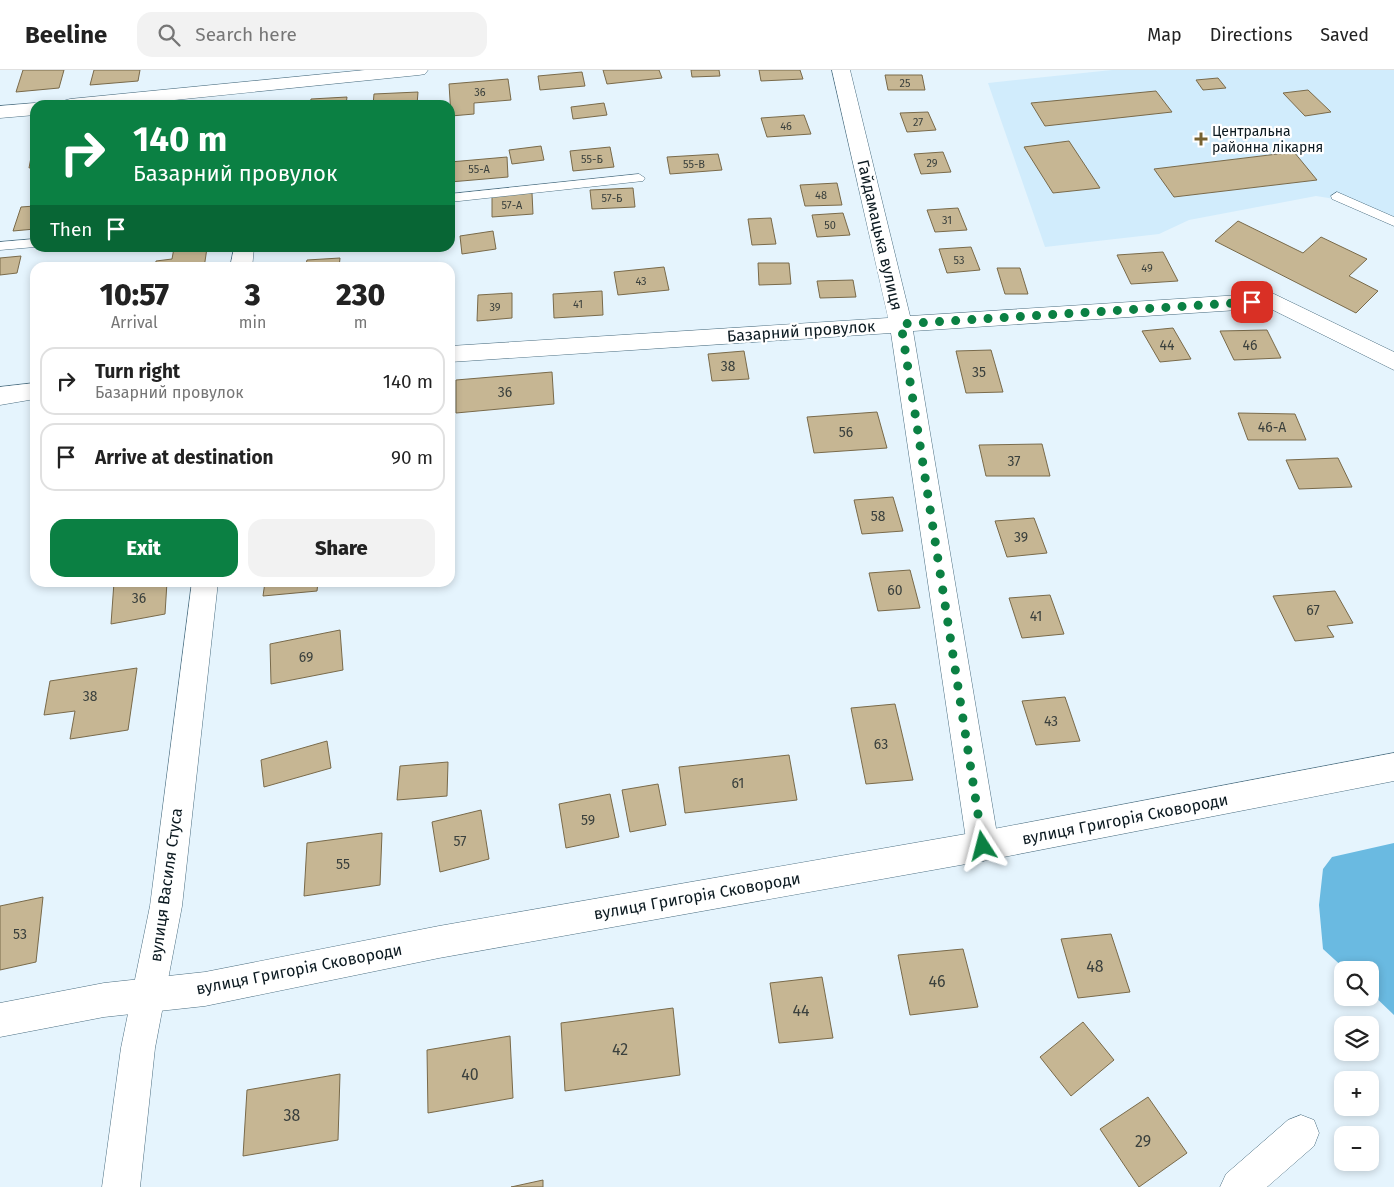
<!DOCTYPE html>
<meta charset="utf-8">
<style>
:root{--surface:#fff;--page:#f2f2f2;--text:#222;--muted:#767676;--line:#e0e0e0;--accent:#0b8043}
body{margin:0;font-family:"Fira Sans",sans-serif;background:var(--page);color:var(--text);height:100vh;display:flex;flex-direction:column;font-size:19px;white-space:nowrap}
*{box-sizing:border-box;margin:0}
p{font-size:16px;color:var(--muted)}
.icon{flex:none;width:28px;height:28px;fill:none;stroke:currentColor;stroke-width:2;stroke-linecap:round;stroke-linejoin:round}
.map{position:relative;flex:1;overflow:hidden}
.sheet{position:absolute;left:30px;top:192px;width:425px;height:325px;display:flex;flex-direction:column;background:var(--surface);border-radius:15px;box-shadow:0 2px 8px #0003}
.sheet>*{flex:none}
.top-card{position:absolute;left:30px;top:30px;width:425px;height:152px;border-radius:15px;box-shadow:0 2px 8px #0003;background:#0b8043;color:#fff;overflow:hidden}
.tools{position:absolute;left:1334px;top:891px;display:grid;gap:10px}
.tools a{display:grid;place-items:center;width:45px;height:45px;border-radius:10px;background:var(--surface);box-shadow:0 2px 8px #0003;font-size:25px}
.pin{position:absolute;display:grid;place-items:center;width:42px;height:42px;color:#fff;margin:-21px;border-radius:10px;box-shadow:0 2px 8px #0006}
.me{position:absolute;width:55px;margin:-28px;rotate:351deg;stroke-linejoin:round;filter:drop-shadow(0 0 4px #0008)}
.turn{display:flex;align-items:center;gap:18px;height:105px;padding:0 20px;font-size:22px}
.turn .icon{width:65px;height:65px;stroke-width:2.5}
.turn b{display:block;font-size:35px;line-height:42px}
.then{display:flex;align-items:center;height:48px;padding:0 20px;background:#0003;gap:10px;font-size:19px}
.eta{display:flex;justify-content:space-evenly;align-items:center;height:85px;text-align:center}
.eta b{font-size:30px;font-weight:800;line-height:35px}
.primary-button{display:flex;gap:10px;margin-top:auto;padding:10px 20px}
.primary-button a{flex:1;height:58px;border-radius:15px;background:var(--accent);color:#fff;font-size:20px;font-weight:800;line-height:58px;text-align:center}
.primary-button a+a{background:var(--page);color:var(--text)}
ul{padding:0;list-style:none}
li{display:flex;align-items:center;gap:15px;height:68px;margin:0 10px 8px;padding:0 10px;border:2px solid var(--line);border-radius:15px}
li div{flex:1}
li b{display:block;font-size:19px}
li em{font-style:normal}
header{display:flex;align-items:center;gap:30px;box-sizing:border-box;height:70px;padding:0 25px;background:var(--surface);border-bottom:1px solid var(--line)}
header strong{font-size:24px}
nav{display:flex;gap:28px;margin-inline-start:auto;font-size:18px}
.search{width:350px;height:45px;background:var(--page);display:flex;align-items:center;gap:12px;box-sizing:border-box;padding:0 18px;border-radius:15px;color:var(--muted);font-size:19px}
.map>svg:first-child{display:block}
.built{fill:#d1ecfc}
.water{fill:#6abae1}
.building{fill:#c6b693;stroke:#796a4a}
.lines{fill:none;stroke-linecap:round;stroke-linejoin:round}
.service-casing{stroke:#4b6e81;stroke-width:1}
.minor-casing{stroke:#4b6e81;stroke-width:1}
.tertiary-casing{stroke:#4b6e81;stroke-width:1}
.service{fill:#fff;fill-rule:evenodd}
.minor{fill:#fff;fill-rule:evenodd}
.tertiary{fill:#fff;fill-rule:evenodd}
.route{stroke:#0b8043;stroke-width:9;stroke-dasharray:0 16.2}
.poi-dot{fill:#776231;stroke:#fff;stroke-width:2}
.labels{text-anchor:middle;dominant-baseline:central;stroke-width:4.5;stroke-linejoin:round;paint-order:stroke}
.far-number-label{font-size:11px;fill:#3a403d}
.far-poi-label{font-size:14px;fill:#0b1920;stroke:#fff;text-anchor:start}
.number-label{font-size:14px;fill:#3a403d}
.street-label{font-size:16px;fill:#0b1920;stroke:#fff}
.near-number-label{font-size:16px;fill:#3a403d}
</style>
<header>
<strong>Beeline</strong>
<div class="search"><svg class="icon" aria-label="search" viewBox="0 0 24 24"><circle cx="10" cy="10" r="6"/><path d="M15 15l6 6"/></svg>Search here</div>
<nav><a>Map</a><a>Directions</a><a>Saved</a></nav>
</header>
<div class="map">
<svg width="1394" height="1117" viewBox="0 0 1394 1117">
<rect width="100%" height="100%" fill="#e5f4fd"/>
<polygon class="built" points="1112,0 1394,0 1394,155 1341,130 1316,126 1189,150 1159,164 1045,177 988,13"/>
<polygon class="water" points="1394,773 1394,945 1370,922 1370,900 1346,900 1323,879 1319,835 1323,799 1332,787"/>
<g class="building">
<polygon points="23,0 64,0 59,18 16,22"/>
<polygon points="94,0 140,0 138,11 90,15"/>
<polygon points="603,0 659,0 662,8 607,14"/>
<polygon points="691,0 719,0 720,6 692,7"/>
<polygon points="759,0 800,0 803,9 761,11"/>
<polygon points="582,2 585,16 540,20 538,6"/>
<polygon points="885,5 922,5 925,20 888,20"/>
<polygon points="1218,8 1226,18 1203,20 1196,10"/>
<polygon points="508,9 511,30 474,33 474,44 451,46 449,14"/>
<polygon points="1308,20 1331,42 1305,46 1283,23"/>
<polygon points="1156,21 1172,42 1045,56 1031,33"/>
<polygon points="418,22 417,35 373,35 374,24"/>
<polygon points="347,27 346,35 310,35 311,29"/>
<polygon points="604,33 607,45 573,49 571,37"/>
<polygon points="928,42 936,60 907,62 900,43"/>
<polygon points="804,45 811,64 767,67 761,48"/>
<polygon points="35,66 35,97 29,98"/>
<polygon points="1069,71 1100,118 1053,123 1024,77"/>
<polygon points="541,76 544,90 512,94 509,80"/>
<polygon points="610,77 614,97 573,101 570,81"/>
<polygon points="943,82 951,102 921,104 914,84"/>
<polygon points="1294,82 1317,110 1174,127 1154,99"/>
<polygon points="718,84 722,100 670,104 667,87"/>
<polygon points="507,87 508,107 450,112 450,92"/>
<polygon points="837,113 842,135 805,136 800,115"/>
<polygon points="633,118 635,137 592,139 590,120"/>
<polygon points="532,123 533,144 492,147 492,126"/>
<polygon points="35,136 35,159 13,161 21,137"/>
<polygon points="958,138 967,160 935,162 927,140"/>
<polygon points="843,143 850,165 817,167 812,145"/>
<polygon points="771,148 776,174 752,175 748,149"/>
<polygon points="1238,151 1303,183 1321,167 1367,189 1349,206 1378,221 1356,243 1215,171"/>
<polygon points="493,161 496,179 462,184 460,166"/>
<polygon points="971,177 980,200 947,203 939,179"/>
<polygon points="174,178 207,178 204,198 155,198 156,191 172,189"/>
<polygon points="1163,182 1178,211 1131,214 1117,185"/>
<polygon points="21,186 17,203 0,205 0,188"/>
<polygon points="340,188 339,198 305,198 307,190"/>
<polygon points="758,193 789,193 791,214 759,215"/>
<polygon points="664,197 669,220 618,225 614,202"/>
<polygon points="997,198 1020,198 1028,224 1005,224"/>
<polygon points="853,210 856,227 820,228 817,211"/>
<polygon points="602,221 603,245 554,248 553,224"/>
<polygon points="512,223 512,248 477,251 478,225"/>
<polygon points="1173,258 1191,289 1160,292 1142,261"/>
<polygon points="1267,260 1281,288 1234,290 1220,261"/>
<polygon points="991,280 1003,322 966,323 956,281"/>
<polygon points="744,281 749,309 712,311 708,284"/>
<polygon points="552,302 554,334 456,343 456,310"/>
<polygon points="877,342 887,378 814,383 807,347"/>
<polygon points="1238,343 1295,344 1306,370 1248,370"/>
<polygon points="1042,374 1050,406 986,406 979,375"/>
<polygon points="1338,388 1352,417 1299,419 1286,390"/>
<polygon points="893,427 903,461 862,464 854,430"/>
<polygon points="1034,448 1047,483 1007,487 995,451"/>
<polygon points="910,500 920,538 878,541 869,503"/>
<polygon points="114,512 167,512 165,544 111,554"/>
<polygon points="265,512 318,512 317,521 263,526"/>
<polygon points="1335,521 1353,553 1327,556 1334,567 1295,571 1273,526"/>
<polygon points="1050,525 1064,564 1022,568 1009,528"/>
<polygon points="340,560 343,600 271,614 270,574"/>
<polygon points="137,598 128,660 70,669 75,641 44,645 50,611"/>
<polygon points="1065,627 1080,671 1036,675 1022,631"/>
<polygon points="895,634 913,710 866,714 851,638"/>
<polygon points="327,671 331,698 264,717 261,690"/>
<polygon points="789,685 797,730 685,743 679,697"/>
<polygon points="448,692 447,726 397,730 400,696"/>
<polygon points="658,714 666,755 630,762 622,720"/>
<polygon points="610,724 619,767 566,778 559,734"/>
<polygon points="481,740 489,789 440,802 432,752"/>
<polygon points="382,763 380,815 304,826 307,773"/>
<polygon points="43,827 36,892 0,900 0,836"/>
<polygon points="1111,864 1130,922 1078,928 1061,869"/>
<polygon points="963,879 978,937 910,945 898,885"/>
<polygon points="822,907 833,968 779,973 770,913"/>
<polygon points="673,938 680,1005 565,1021 561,953"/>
<polygon points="1083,952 1114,990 1071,1026 1040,987"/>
<polygon points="510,966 513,1028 428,1043 427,980"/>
<polygon points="340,1004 338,1070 243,1086 247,1020"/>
<polygon points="1148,1027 1187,1083 1139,1117 1100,1059"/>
<polygon points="543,1110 543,1117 511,1117"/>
</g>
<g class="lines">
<defs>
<g id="service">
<polygon points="639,104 645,108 643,111 450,132 450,124"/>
<polygon points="1337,122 1394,147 1394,156 1332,129 1331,126"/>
<polygon points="35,169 35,177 0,180 0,172"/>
</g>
<g id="minor">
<polygon points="365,0 428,0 425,4 419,5 125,35 61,35 63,31 70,29"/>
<polygon points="832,0 850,0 910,246 1272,223 1394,282 1394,300 1269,238 913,261 999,776 994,787 983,791 972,787 967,776 891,263 450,292 450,276 888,248"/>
<polygon points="35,33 41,35 35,35 35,45 0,48 0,36"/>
<polygon points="234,178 254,178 252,198 230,198"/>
<polygon points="35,313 35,329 0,335 0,317"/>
<polygon points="192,512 218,512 182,836 155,978 140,1117 102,1117 121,978 150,836"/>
<polygon points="1301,1045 1314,1050 1319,1063 1314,1076 1267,1117 1220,1117 1226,1104 1288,1050"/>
</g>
<polygon id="tertiary" points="1394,683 1394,711 983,791 439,888 205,936 104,947 0,967 0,933 104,913 205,902 439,856 983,761"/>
</defs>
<use href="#service" class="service-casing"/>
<use href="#minor" class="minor-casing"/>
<use href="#tertiary" class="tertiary-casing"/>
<use href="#service" class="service"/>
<use href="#minor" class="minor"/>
<use href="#tertiary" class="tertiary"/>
</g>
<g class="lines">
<polyline class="route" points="983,776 901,254 1252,232"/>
</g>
<path class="poi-dot" d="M1198.5 61.5h5v5h5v5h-5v5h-5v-5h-5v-5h5z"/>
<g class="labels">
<g class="far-number-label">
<text x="905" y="13">25</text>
<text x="480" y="22">36</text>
<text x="918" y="52">27</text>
<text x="786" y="56">46</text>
<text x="592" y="89">55-Б</text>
<text x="932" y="93">29</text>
<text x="694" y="94">55-В</text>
<text x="479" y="99">55-А</text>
<text x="821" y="125">48</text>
<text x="612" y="128">57-Б</text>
<text x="512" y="135">57-А</text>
<text x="947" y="150">31</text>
<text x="830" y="155">50</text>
<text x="959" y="190">53</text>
<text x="1147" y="198">49</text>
<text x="641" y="211">43</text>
<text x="578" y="234">41</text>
<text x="495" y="237">39</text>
</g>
<g class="far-poi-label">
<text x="1212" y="61">Центральна<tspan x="1212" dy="16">районна лікарня</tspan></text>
</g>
<g class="number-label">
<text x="1167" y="275">44</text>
<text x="1250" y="275">46</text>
<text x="728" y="296">38</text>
<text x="979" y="302">35</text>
<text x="505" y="322">36</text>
<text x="1272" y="357">46-А</text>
<text x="846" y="362">56</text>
<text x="1014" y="391">37</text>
<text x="878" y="446">58</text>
<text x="1021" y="467">39</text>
<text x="895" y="520">60</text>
<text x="139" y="528">36</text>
<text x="1313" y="540">67</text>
<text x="1036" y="546">41</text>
<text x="306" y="587">69</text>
<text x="90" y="626">38</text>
<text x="1051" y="651">43</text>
<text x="881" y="674">63</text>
<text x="738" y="713">61</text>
<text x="588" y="750">59</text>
<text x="460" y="771">57</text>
<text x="343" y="794">55</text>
<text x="20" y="864">53</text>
</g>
<g class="street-label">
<text transform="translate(880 165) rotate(77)">Гайдамацька вулиця</text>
<text transform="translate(801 261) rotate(-4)">Базарний провулок</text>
<text transform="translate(1125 749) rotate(-11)">вулиця Григорія Сковороди</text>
<text transform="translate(166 815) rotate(-82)">вулиця Василя Стуса</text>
<text transform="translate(697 826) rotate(-10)">вулиця Григорія Сковороди</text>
<text transform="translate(299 899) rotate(-11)">вулиця Григорія Сковороди</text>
</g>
<g class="near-number-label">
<text x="1095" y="896">48</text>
<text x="937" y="911">46</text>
<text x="801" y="940">44</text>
<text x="620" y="979">42</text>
<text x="470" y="1004">40</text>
<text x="292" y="1045">38</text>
<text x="1143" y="1071">29</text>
</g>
</g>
</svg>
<div class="tools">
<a><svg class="icon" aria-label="search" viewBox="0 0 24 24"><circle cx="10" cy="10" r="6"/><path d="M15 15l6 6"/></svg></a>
<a><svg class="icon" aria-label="layers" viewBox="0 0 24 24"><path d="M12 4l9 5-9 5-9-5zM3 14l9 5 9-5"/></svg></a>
<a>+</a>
<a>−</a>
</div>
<div class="pin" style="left:1252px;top:232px;background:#d93025"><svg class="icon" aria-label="arrive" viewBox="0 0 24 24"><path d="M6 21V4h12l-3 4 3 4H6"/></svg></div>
<svg class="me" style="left:983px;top:776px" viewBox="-20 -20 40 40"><path d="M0-17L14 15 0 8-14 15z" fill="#0b8043" stroke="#fff" stroke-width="4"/></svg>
<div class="top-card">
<div class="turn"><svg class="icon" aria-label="right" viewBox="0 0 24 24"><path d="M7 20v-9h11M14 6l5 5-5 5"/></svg><div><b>140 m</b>Базарний провулок</div></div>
<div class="then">Then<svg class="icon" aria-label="arrive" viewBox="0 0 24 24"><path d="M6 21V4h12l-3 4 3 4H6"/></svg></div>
</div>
<section class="sheet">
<div class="eta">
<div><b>10:57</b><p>Arrival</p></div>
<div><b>3</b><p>min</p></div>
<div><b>230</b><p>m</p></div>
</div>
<ul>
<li><svg class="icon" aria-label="right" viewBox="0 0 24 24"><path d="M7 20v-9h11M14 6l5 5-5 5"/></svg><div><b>Turn right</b><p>Базарний провулок</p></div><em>140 m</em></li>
<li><svg class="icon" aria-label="arrive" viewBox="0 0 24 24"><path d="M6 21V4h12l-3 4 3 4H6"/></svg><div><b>Arrive at destination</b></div><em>90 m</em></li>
</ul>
<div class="primary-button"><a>Exit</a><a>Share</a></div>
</section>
</div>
